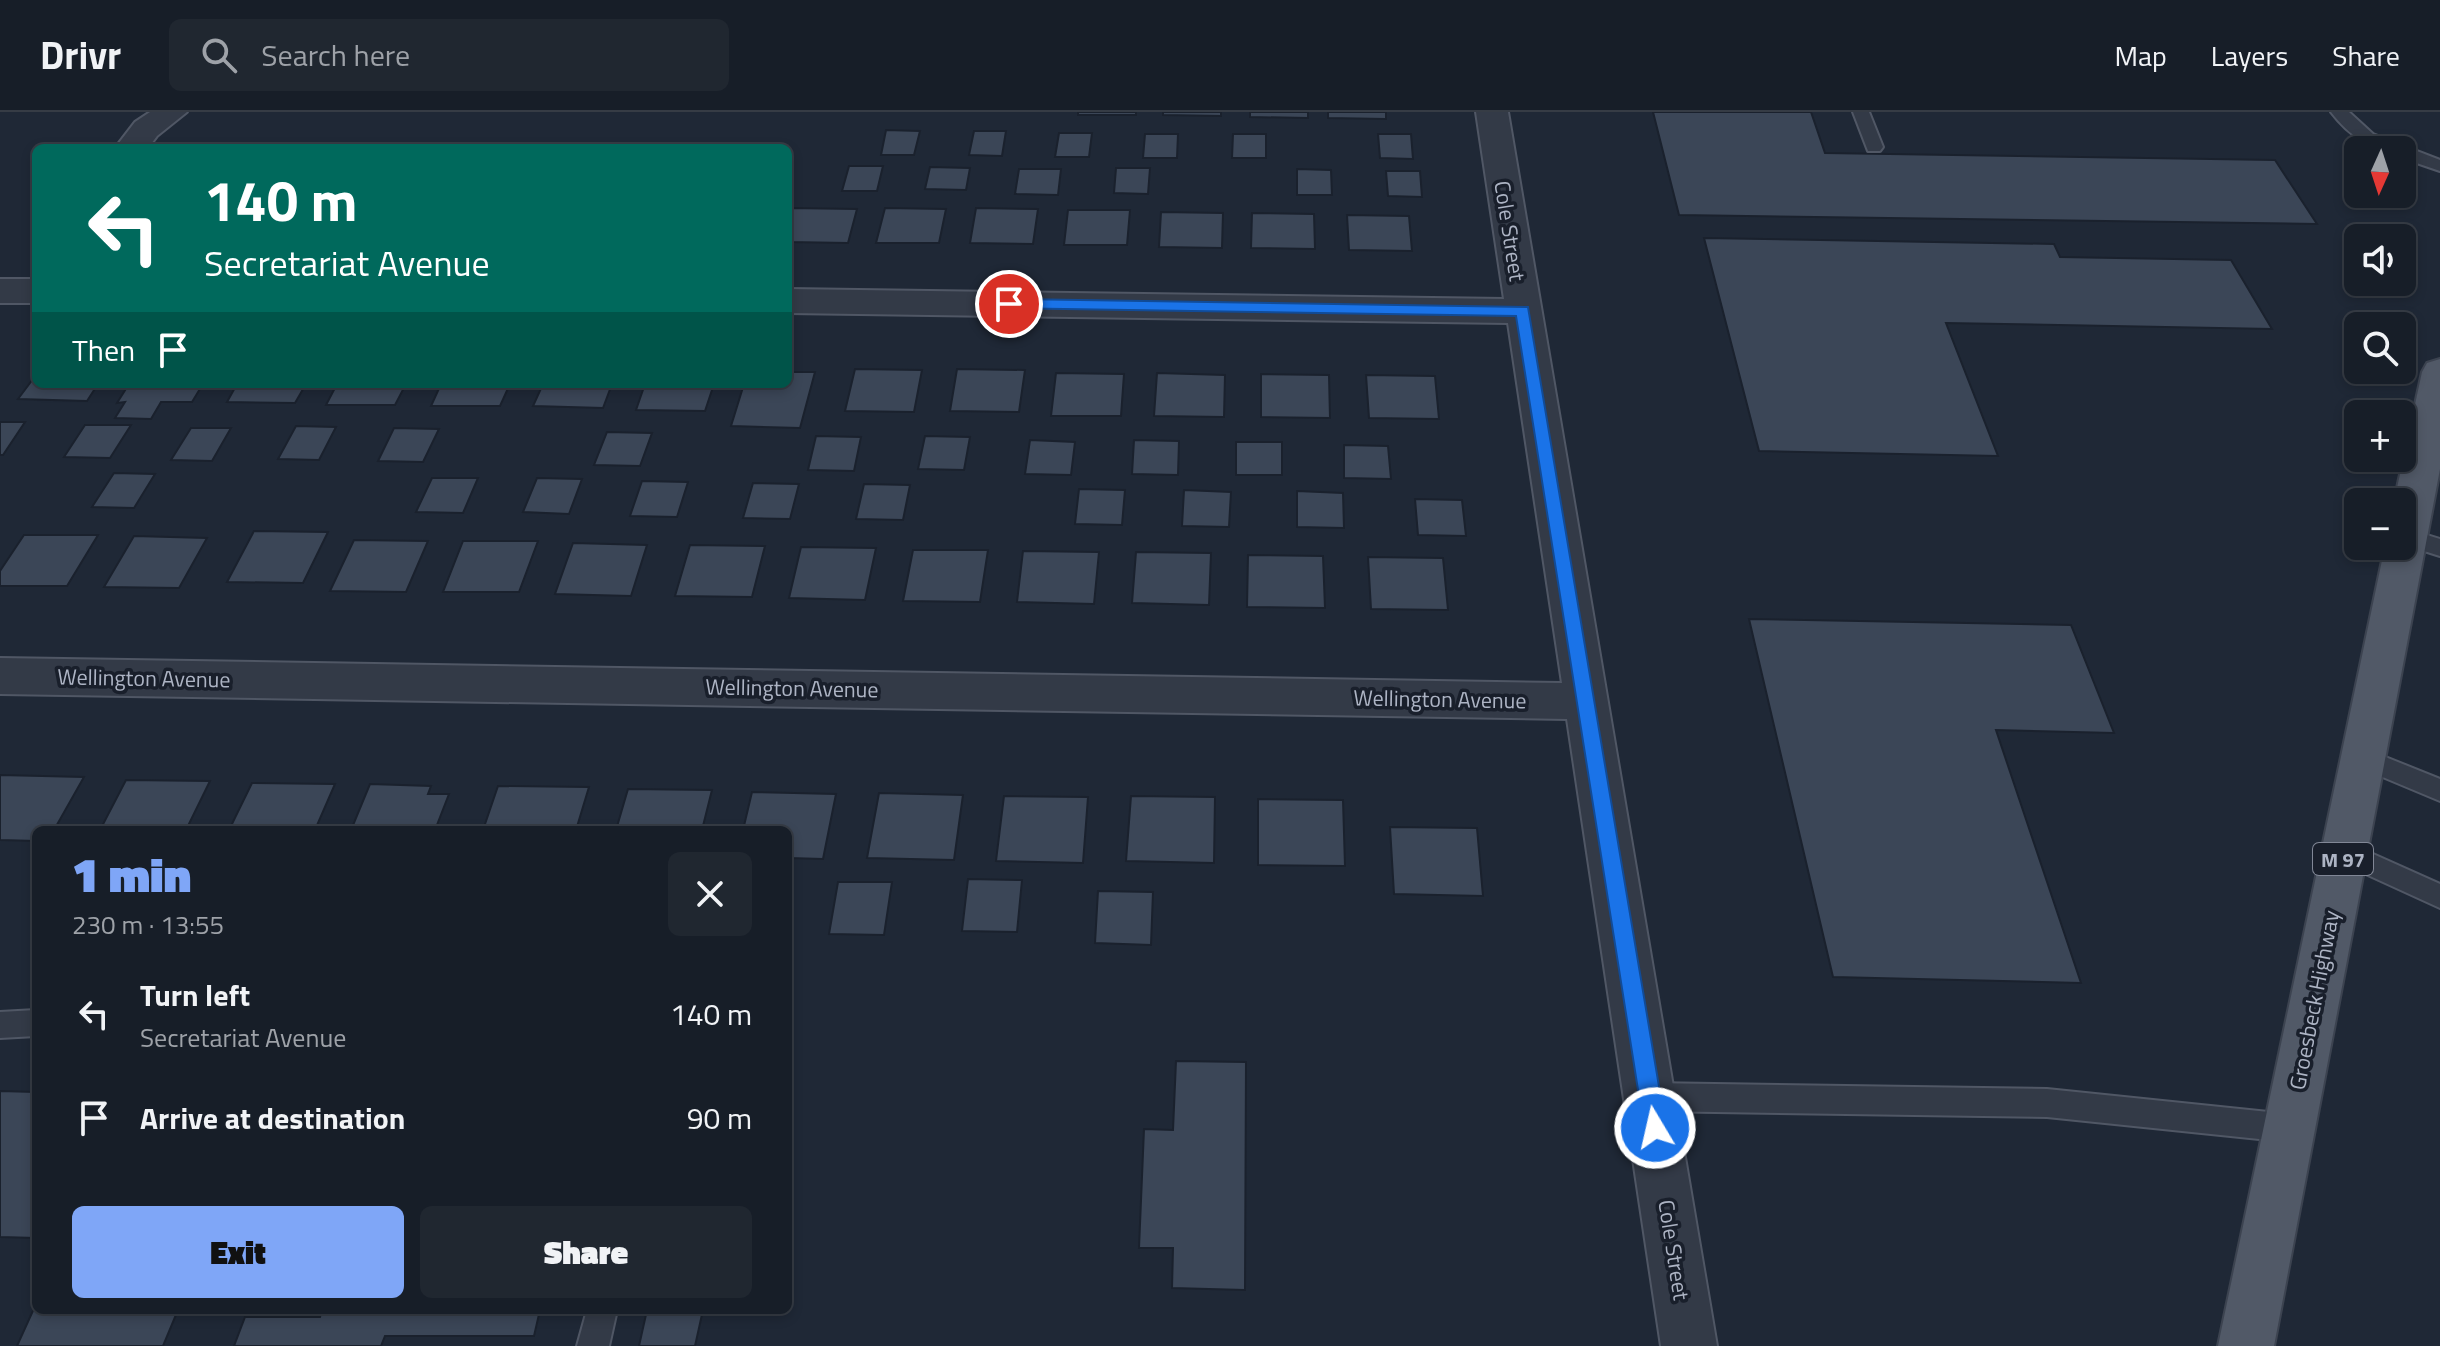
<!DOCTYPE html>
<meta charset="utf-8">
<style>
:root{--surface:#171e28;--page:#202730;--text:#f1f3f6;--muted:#9ea2a8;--line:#363c45;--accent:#7fa6f7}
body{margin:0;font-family:"Titillium Web",sans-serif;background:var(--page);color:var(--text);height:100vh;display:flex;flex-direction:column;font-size:30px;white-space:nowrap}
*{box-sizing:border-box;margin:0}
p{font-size:26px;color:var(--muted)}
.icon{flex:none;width:44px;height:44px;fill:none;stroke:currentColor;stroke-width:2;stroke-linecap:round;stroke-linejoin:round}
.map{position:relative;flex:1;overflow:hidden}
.sheet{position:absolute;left:32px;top:714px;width:760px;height:488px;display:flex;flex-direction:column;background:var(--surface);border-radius:12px;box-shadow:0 4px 12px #0003,0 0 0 2px var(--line)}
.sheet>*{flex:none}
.hud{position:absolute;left:32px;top:32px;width:760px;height:244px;border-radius:12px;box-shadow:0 4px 12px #0003,0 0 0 2px var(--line);background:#00695c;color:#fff;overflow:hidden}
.needle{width:52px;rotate:183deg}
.fabs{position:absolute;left:2344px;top:24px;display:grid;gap:16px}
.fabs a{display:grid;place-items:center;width:72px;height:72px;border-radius:12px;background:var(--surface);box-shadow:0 4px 12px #0003,0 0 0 2px var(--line);font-size:40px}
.pin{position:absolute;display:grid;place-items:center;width:68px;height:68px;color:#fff;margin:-34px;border:4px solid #fff;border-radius:50%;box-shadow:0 2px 8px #0007}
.me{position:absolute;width:88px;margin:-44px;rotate:351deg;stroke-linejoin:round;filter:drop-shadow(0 0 6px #0008)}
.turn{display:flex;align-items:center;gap:28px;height:168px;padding:0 40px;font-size:36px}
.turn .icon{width:104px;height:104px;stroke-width:2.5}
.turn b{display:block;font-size:56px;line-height:68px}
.then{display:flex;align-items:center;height:76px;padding:0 40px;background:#0003;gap:16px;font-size:30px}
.round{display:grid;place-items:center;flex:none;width:84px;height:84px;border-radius:12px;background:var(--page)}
.summary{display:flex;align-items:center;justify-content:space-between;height:136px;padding:0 40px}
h1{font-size:48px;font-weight:800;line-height:60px;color:var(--accent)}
.button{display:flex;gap:16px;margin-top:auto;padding:16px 40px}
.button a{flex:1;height:92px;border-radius:12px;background:var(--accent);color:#111;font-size:32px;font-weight:800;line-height:92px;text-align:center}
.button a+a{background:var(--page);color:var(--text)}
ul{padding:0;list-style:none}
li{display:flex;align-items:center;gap:24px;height:104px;padding:0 40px}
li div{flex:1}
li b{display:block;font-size:30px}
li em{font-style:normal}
header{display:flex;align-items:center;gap:48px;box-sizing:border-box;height:112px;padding:0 40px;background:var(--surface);border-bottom:2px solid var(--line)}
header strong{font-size:38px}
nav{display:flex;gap:44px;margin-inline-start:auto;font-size:28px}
.search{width:560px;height:72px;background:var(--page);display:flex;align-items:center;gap:20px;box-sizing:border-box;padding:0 28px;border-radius:12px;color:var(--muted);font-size:30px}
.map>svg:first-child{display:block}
.building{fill:#3b4657;stroke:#1a212d;stroke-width:2}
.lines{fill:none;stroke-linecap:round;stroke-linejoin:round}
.service-casing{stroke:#505765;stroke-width:4}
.minor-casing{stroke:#505765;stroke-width:4}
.primary-casing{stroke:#3c4350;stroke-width:4}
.service{fill:#333a47;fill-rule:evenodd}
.minor{fill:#333a47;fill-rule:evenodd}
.primary{fill:#515967;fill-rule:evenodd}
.route{fill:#1a73e8;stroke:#114b97;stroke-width:2}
.labels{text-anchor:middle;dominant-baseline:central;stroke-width:7;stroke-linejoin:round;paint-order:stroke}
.shield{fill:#191f2b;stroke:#818796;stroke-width:2}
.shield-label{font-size:20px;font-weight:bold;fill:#adb4c4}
.street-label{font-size:22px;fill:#adb4c4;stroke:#191f2b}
</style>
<header>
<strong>Drivr</strong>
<div class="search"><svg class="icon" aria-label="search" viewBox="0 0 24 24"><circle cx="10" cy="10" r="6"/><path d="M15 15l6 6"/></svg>Search here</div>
<nav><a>Map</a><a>Layers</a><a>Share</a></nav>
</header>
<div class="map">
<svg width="2440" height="1234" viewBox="0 0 2440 1234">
<rect width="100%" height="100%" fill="#1f2836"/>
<g class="building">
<rect x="1078" y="0" width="58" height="3"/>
<polygon points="1163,0 1221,0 1221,4 1163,3"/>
<polygon points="1250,0 1308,0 1308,6 1250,5"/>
<polygon points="1328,0 1386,0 1386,7 1328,6"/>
<polygon points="1653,0 1811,0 1825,41 2275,48 2317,112 1679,103"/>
<polygon points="886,18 920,19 914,43 881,43"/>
<polygon points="974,19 1006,19 1002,44 969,43"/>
<polygon points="1059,21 1092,21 1089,45 1055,45"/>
<polygon points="1145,22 1178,22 1177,46 1143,46"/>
<polygon points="1233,22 1266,22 1266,46 1232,46"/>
<polygon points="1378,22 1411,22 1413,47 1380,46"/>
<polygon points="849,54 883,54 877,79 842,79"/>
<polygon points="930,55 970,56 966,78 925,77"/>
<polygon points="1116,56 1150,56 1148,82 1114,81"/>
<polygon points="1019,57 1061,57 1058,83 1015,82"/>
<polygon points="1297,57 1331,58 1332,83 1297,83"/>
<polygon points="1386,59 1420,59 1422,85 1388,84"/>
<polygon points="789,96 857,97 848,131 788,130"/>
<polygon points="885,96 946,97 939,131 876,131"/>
<polygon points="976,96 1038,97 1033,132 970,131"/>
<polygon points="1068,98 1130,98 1127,133 1064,133"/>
<polygon points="1161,100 1223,101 1222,136 1159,135"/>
<polygon points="1252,101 1314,102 1315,137 1251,136"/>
<polygon points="1347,103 1409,104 1412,139 1349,138"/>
<polygon points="1704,126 2054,132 2060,145 2231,148 2272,217 1946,211 1998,344 1759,339"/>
<polygon points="855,257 922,258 914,300 845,299"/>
<polygon points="957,257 1025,258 1019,300 950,299"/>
<polygon points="788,260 815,260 800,316 731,314 744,272 788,272"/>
<polygon points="1056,261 1124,262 1121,304 1051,304"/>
<polygon points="1157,261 1225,263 1224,305 1154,304"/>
<polygon points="1261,262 1329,263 1330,306 1261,305"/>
<polygon points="36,263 36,272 98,272 87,289 18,287"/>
<polygon points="1366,263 1435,264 1439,307 1369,306"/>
<polygon points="129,272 203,272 192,290 161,290 151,307 115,306 125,290 117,291"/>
<polygon points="237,272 306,272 295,291 227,290"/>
<polygon points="337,272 406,272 395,293 326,293"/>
<polygon points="441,272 510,272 500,294 431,294"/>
<polygon points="543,272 612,272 603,296 533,294"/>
<polygon points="645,272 714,272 705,299 636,298"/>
<polygon points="0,310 25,310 3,343 0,343"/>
<polygon points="85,313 131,313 110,346 64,345"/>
<polygon points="296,314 336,315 319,348 278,347"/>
<polygon points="191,316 231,316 212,349 171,348"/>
<polygon points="394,316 439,317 423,350 378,349"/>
<polygon points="607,320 652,321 640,354 594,353"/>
<polygon points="816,324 861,325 854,359 808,358"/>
<polygon points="925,324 970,325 964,358 918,357"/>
<polygon points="1030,328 1075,330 1071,363 1025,362"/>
<polygon points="1134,328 1179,329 1178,363 1132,362"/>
<rect x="1236" y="330" width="46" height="33"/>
<polygon points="1344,333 1388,334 1391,367 1344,366"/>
<polygon points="114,361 155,362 134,396 92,395"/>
<polygon points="432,366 478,366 463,401 416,400"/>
<polygon points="537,366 582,367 569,402 523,400"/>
<polygon points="642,369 688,370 677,405 630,404"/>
<polygon points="753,371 799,372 790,407 743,406"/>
<polygon points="864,372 910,373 903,408 856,407"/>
<polygon points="1079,377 1125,378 1122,413 1075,412"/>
<polygon points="1184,378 1231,380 1229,415 1182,414"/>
<polygon points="1297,379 1343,381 1344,416 1297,415"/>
<polygon points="1415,387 1462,388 1466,424 1418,423"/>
<polygon points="254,419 328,420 303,471 227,470"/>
<polygon points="24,423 98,423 67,474 0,474 0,459"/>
<polygon points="134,424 207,426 179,476 104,475"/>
<polygon points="354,428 428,429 406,480 330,479"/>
<polygon points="463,429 538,429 519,480 443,480"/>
<polygon points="573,431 647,433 631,484 555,482"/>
<polygon points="690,433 765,434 752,485 675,484"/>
<polygon points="801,435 876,436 865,488 789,486"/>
<polygon points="913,438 988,438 980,490 903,489"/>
<polygon points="1023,439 1099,440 1094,492 1017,490"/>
<polygon points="1136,440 1211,441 1209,493 1132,491"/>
<polygon points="1248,443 1323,444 1325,496 1247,495"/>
<polygon points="1368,445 1443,446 1448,498 1371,497"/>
<polygon points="1749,507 2071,513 2114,621 1996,618 2081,871 1833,865"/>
<polygon points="0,663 84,665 54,718 36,718 36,729 0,728"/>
<polygon points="126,668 210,669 186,718 100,718"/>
<polygon points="252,671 335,672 315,718 229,718"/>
<polygon points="370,672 431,674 428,682 449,682 435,718 351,718"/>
<polygon points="498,674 589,675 576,718 483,718"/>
<polygon points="628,677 712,678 702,718 616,718"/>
<polygon points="752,680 836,682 823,747 788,746 788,718 743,718"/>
<polygon points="879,681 963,683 954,748 867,746"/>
<polygon points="1004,684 1088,685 1083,751 996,749"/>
<polygon points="1131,684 1215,685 1214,751 1126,749"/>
<polygon points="1258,687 1343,688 1345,754 1258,753"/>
<polygon points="1390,715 1477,716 1483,784 1394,782"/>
<polygon points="968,767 1022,768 1017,820 962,819"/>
<polygon points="838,770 892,770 884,823 829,822"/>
<polygon points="1098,779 1153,780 1151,833 1095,831"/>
<polygon points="1176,949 1246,950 1245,1178 1172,1176 1173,1136 1139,1136 1144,1017 1173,1018"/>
<polygon points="0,979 36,980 36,1126 0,1125"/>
<polygon points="36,1192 36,1198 178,1198 163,1234 17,1234"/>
<polygon points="322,1198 540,1198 534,1224 385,1224 381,1234 234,1234 245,1205 320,1205"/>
<polygon points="647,1198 703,1198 695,1234 639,1234"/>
</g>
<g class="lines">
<defs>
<g id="service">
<polygon points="1853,0 1869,0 1883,35 1880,39 1868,39"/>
<path d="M 2331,0 L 2349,0 L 2373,22 L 2440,48 L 2440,59 L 2402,46 L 2402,38 C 2371,38 2350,25 2331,0 Z"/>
<polygon points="2407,417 2440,427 2440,444 2402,432 2402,418"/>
<polygon points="2363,636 2440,667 2440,689 2354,653 2351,646 2354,639"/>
<polygon points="2344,729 2440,772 2440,796 2335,748 2331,740 2335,732"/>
<polygon points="36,898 36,924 0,926 0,900"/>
<polygon points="1650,971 2047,977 2289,1002 2299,1006 2303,1016 2299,1026 2289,1030 2047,1005 1650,999 1640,995 1636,985 1640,975"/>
<polygon points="587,1198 617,1198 609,1234 577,1234"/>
</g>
<g id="minor">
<polygon points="150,0 187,0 157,24 148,36 115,36 135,10"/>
<polygon points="1476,0 1508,0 1717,1234 1661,1234 1567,607 0,582 0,546 1562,571 1508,211 788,201 788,177 1504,187"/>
<rect x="0" y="167" width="36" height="24"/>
</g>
<polygon id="primary" points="2440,247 2440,357 2274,1234 2218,1234 2385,434 2402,434 2402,390 2394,390 2422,260 2427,251"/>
</defs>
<use href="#service" class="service-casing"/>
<use href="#minor" class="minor-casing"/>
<use href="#primary" class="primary-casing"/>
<use href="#service" class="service"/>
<use href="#minor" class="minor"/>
<use href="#primary" class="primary"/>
</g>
<polygon class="route" points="1009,187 1528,195 1666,1016 1663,1024 1655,1027 1647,1024 1644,1016 1516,204 1004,196 1004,189"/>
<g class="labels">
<rect class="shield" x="2313" y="731" width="60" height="32" rx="6"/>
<g class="shield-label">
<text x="2343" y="747">M 97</text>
</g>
<g class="street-label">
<text transform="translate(1510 119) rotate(81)">Cole Street</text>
<text transform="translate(144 566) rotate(1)">Wellington Avenue</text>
<text transform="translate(792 576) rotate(1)">Wellington Avenue</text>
<text transform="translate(1440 587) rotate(1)">Wellington Avenue</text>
<text transform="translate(2314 888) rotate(-79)">Groesbeck Highway</text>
<text transform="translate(1674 1138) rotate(81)">Cole Street</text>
</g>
</g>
</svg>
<div class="fabs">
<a><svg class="needle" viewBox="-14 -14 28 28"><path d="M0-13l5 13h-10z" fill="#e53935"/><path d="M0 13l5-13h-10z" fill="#9ea2a8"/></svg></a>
<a><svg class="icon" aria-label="sound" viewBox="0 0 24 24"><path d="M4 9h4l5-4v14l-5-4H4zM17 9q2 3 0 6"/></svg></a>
<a><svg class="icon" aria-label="search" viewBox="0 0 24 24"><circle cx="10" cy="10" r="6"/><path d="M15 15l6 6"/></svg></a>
<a>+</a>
<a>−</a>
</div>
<div class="pin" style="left:1009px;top:192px;background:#d93025"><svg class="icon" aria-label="arrive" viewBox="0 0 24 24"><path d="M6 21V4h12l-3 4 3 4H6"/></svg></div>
<svg class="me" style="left:1655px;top:1016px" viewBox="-20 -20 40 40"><circle r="17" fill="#1a73e8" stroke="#fff" stroke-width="3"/><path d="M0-11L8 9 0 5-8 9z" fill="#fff"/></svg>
<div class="hud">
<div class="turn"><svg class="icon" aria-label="left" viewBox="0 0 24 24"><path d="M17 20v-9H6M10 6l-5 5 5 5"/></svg><div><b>140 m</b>Secretariat Avenue</div></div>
<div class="then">Then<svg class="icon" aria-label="arrive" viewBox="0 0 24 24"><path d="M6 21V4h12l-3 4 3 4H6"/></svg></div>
</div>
<section class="sheet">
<div class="summary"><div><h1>1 min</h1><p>230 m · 13:55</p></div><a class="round"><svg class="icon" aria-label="close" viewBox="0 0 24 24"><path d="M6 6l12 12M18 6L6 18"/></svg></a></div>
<ul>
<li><svg class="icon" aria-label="left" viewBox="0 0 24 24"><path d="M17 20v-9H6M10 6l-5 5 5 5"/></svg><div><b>Turn left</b><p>Secretariat Avenue</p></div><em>140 m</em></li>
<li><svg class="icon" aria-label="arrive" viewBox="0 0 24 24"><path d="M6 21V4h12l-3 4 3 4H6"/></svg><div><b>Arrive at destination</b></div><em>90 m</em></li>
</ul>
<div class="button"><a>Exit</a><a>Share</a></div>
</section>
</div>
